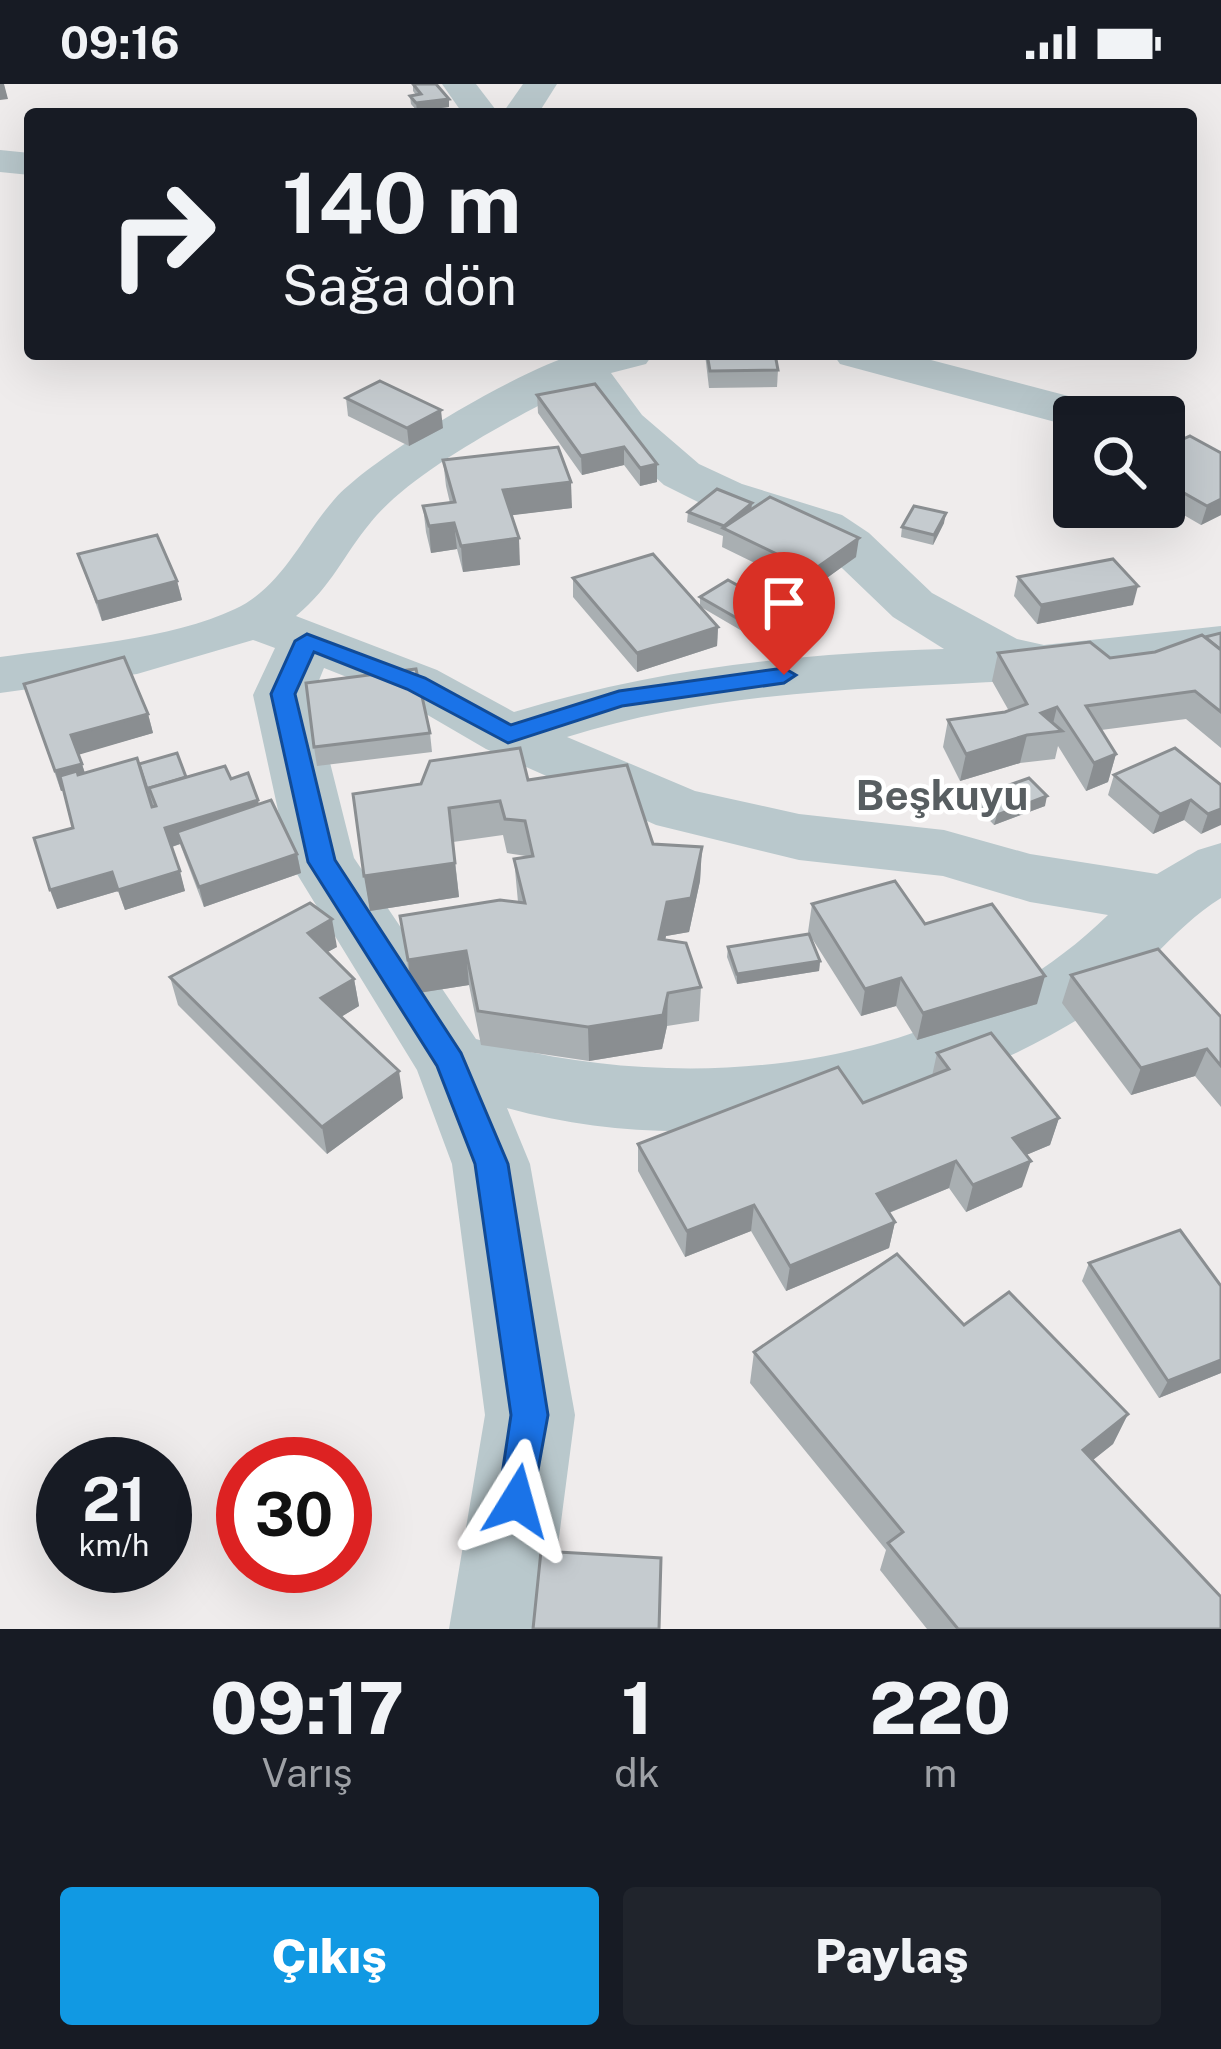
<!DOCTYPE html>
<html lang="tr">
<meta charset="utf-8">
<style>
:root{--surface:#171b24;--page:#20242c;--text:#f1f3f6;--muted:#9ea1a6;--accent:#1199e3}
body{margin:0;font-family:"Public Sans",sans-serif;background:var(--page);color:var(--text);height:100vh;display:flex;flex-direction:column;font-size:45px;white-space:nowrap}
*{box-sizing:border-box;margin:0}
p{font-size:39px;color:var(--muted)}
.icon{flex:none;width:66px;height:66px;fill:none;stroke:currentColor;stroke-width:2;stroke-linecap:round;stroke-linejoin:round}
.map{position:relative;height:1545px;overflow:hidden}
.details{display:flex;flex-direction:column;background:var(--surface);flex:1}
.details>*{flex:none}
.top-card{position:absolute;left:24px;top:24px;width:1173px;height:252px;border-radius:12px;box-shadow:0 12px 48px #0002;background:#171b24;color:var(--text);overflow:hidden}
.tools{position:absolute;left:1053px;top:312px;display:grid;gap:24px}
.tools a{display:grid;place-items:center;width:132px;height:132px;border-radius:12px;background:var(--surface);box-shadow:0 12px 48px #0002;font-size:60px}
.speed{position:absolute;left:36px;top:1353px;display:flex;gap:24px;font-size:60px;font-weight:700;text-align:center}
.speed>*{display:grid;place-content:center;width:156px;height:156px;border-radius:50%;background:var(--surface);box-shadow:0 12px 48px #0002;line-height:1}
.speed small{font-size:30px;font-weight:400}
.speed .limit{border:18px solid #d22;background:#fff;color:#111}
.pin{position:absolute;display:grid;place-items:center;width:102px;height:102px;color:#fff;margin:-123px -51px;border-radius:50% 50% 50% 0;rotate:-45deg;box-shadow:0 0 12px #0007}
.pin .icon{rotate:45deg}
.me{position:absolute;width:132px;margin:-66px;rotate:8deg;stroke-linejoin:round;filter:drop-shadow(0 0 9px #0008)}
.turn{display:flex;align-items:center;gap:42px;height:252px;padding:0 60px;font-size:54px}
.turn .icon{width:156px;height:156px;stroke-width:2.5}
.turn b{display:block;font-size:84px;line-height:102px}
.eta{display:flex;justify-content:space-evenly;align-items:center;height:204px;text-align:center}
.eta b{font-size:72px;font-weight:800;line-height:84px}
.cta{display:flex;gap:24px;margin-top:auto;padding:24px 60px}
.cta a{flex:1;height:138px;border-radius:12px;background:var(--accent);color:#fff;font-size:48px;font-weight:800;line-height:138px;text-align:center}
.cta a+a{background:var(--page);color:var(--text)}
.status{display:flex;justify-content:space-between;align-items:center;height:84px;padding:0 60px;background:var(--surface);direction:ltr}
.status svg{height:33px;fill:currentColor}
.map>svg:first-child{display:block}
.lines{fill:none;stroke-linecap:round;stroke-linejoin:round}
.minor{fill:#b9c8cc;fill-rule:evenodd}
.wall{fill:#a9afb2}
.shaded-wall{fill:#8a8e91}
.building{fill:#c5cbcf;stroke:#8a8e91;stroke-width:3}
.route{fill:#1a73e8;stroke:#114b97;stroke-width:3}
.labels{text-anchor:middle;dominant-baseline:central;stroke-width:9;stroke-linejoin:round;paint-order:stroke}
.quarter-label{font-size:42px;font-weight:bold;fill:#585e61;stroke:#fff}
</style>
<div class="status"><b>09:16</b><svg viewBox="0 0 49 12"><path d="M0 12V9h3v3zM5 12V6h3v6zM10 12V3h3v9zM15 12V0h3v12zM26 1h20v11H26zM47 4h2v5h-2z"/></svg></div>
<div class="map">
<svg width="1221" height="1545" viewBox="0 0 1221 1545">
<rect width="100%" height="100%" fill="#efecec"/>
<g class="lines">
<g class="minor">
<polygon points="442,0 476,0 499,30 463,30"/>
<polygon points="523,0 557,0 538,30 502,30"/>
<polygon points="0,66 30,69 30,91 0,88"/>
<path d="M 577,270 L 653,270 L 646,280 L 611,289 L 642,331 L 699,380 L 742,400 L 842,431 L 869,449 L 932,509 L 1017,555 L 1044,561 L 1221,542 L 1221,578 C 1003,612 780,586 567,653 L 695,707 L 799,730 L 944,746 L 1030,770 L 1157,790 L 1198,766 L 1221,759 L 1221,814 C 1171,845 1139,896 1090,928 C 922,1034 700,1078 507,1024 L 530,1080 L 575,1331 L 547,1545 L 449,1545 L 485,1331 L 452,1080 L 417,986 L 289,777 L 253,611 L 275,564 L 253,556 L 137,590 L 0,609 L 0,573 C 69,563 173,555 235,525 C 282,503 301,454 333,417 C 369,374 522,284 577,270 ZM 574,304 L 608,351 L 664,401 L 706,422 L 778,442 L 818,461 L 893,533 L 944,565 C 792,570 659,584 514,628 L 437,586 L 296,532 C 333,501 342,473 371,438 C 411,388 516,332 574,304 ZM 324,584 L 395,612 L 486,665 L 656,741 L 799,776 L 943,792 L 1030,818 L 1108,831 C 945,990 687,1014 476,955 L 354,774 L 313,611 Z"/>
<polygon points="833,270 908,270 1110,323 1117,333 1074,333 1074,343 840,280"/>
</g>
</g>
<g class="wall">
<polygon points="413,0 449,15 449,23 417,27 411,20 410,12 416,11 413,7"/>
<polygon points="705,270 775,270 778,286 777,303 709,304"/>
<polygon points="537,311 657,380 657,398 640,402 624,381 582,391 538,329"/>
<polygon points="346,314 443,344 409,362 348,332"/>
<polygon points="1164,364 1221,369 1221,431 1201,441 1170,423 1154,430 1142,423 1164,423"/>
<polygon points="443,376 572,424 511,431 520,481 463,488 457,465 431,469 426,448 423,422 450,419 446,402"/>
<polygon points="752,426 856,473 810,506 722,463 723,452 687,438 688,428"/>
<polygon points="944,439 933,461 901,453 902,443"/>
<polygon points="78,470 177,497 182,516 102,537"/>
<polygon points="1018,493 1133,521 1037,540 1014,512"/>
<polygon points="573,494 700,522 700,513 782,526 782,536 754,554 701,523 718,543 717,562 637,588 573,513"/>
<polygon points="1221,549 1221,664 1186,635 1101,646 1116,670 1108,698 1086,707 1058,662 1055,675 1020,679 960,697 943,663 948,636 1009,627 992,597 998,569 1110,574 1155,568"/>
<polygon points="24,600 148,630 153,649 78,670 85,689 231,695 258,720 297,770 301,789 204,823 180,760 172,763 185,807 125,826 118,807 57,825 73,744 64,706 61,707"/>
<polygon points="430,649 432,668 317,682 314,663"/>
<polygon points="1114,691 1221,701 1201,750 1184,736 1153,750 1108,711"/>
<polygon points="528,696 653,760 702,763 700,797 689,848 666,852 665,856 701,903 699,937 667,942 662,965 589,977 481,961 469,901 412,910 400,832 518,818 514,775 527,773 526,772 507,769 503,751 453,758 459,813 370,827 353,710"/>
<polygon points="978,712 1045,722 994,741 976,722"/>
<polygon points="812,820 925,840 1037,920 917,956 896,922 861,932 808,848"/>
<polygon points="337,863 327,868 354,895 359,922 341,933 403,1014 327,1070 178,921 170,893"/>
<polygon points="728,863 820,877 819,887 737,900 727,873"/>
<polygon points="1071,891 1221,933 1221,1023 1195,992 1131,1011 1062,919"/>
<polygon points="937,969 1059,1034 1050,1061 1026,1071 1022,1103 966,1128 949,1104 889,1129 895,1138 889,1164 786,1207 751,1147 685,1173 638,1087 638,1060 863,1019 932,992"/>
<polygon points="1089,1179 1221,1202 1221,1289 1159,1314 1082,1197"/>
<polygon points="964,1241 1128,1330 1113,1360 1093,1376 1221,1545 927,1545 880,1486 886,1466 750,1299 754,1268"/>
</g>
<g class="shaded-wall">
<polygon points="0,0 4,0 8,15 0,16"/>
<polygon points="449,15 449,23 417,27 416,19"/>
<polygon points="441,326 443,344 409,362 407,344"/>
<polygon points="624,363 624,381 582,391 581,372"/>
<polygon points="657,380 657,398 640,402 640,384"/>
<polygon points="571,398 572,424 505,432 503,406"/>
<polygon points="1175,404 1170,423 1154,430 1156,423 1164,423 1164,409"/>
<polygon points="1221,415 1221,431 1201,441 1207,422"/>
<polygon points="752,419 751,429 724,442"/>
<polygon points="946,429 944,439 933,461 934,451"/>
<polygon points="454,439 457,465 431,469 429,442"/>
<polygon points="519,454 520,481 463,488 461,462"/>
<polygon points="859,454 856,473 810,506 812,487"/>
<polygon points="177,497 182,516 102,537 97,518"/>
<polygon points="1138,502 1133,521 1037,540 1041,521"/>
<polygon points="782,526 782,536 754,554 754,544"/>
<polygon points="718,543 717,562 637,588 637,569"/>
<polygon points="1057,623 1051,648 1041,629"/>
<polygon points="148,630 153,649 78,671 71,651"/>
<polygon points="1027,651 1020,679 960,697 966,670"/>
<polygon points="1116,670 1108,698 1086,707 1094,679"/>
<polygon points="82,680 88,699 61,707 55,687"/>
<polygon points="1047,712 1045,722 994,741 997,731"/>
<polygon points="258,716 262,736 177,748 180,760 171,763 165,744"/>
<polygon points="1191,716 1184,736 1153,750 1160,730"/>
<polygon points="1221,725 1221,741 1201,750 1208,730"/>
<polygon points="702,763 700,797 689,848 666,852 658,889 659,855 667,818"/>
<polygon points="297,770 301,789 204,823 199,803"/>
<polygon points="455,779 459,813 370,827 364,792"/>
<polygon points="180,787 185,807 125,826 118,806"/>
<polygon points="112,788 118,807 57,825 50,806"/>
<polygon points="332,835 337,863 313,876 308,849"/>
<polygon points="466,867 469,901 412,910 408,876"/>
<polygon points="820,877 819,887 737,900 737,890"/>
<polygon points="1045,892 1037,920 917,956 923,929"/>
<polygon points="901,894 896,922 861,932 865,905"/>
<polygon points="354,895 359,922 326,942 321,914"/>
<polygon points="668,909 667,942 662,965 589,977 588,943"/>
<polygon points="1207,965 1195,992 1131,1011 1141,984"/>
<polygon points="399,987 403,1014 327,1070 322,1043"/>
<polygon points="1059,1034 1050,1061 1005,1080 1013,1054"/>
<polygon points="956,1077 949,1104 871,1136 877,1110"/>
<polygon points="1031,1077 1022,1103 966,1128 973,1101"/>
<polygon points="754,1121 751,1147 685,1173 687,1147"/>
<polygon points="895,1138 889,1164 786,1207 790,1182"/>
<polygon points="1221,1276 1221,1289 1159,1314 1168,1297"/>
<polygon points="1128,1330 1113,1360 1069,1395 1083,1366"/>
</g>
<g class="building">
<polygon points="413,0 436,0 449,15 416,19 410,12 421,10"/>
<polygon points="707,270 775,270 778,286 710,287"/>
<polygon points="380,297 441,326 407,344 346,314"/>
<polygon points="595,300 657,380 640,384 624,363 581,372 537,311"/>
<polygon points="1190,352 1221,369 1221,415 1207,422 1175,404 1164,409 1164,364"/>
<polygon points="558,363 571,398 503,406 519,454 461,462 454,439 429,442 423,422 455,418 443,376"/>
<polygon points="717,405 752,419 724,442 688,428"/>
<polygon points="770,413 859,454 812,487 723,444"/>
<polygon points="914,422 946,429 934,451 902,443"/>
<polygon points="157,451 177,497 97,518 78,470"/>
<polygon points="653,470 718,543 637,569 573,494"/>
<polygon points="1113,475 1138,502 1041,521 1018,493"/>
<polygon points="728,496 782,526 754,544 700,513"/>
<polygon points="1221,549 1221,566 1205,553"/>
<polygon points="1202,551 1221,566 1221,628 1195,607 1086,622 1116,670 1094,679 1057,623 1041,629 1062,647 1027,651 966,670 948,636 1005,628 1027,620 998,569 1090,558 1110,574 1155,568"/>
<polygon points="124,573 148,630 71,651 82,680 55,687 24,600"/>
<polygon points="416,585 430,649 314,663 306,599"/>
<polygon points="520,664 528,696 627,681 653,760 702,763 691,814 667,818 659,855 686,859 701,903 668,909 663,931 588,943 478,927 466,867 408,876 400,832 500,816 525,819 514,775 533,772 525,737 505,735 500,717 449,724 455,779 364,792 353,710 421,700 430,677"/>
<polygon points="1175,664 1221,701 1221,725 1208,730 1191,716 1160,730 1114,691"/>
<polygon points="177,669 186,693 149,704 151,707 148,708 139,680"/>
<polygon points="137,674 152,723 156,722 149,704 225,682 231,695 248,689 258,716 165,744 180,787 118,806 112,788 50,806 34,754 73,744 60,692 77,687 78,691"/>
<polygon points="1029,694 1047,712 997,731 978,712"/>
<polygon points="271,716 297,770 199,803 177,748"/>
<polygon points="895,797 925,840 992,820 1045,892 923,929 901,894 865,905 812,820"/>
<polygon points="310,819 332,835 308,849 354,895 321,914 399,987 322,1043 170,893"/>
<polygon points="809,850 820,877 737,890 728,863"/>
<polygon points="1158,865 1221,933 1221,982 1207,965 1141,984 1071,891"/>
<polygon points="991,949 1059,1034 1013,1054 1031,1077 973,1101 956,1077 877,1110 895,1138 790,1182 754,1121 687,1147 638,1060 838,983 863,1019 949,985 937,969"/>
<polygon points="1180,1146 1221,1202 1221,1276 1168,1297 1089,1179"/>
<polygon points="897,1170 964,1241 1009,1208 1128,1330 1083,1366 1221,1513 1221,1545 958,1545 888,1459 903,1448 754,1268"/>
<polygon points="541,1467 661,1474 659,1545 533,1545"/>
</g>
<polygon class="route" points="307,550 425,594 511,641 619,607 784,584 796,591 784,599 622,622 508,659 407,605 314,568 295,610 335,776 461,969 508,1080 548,1331 530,1430 517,1436 503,1430 498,1417 511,1331 475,1080 437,982 308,778 271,610 295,557"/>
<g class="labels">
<g class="quarter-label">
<text x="942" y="710">Beşkuyu</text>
</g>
</g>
</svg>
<div class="tools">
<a><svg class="icon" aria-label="search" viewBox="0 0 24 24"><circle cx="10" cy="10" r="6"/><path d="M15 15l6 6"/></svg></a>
</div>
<div class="speed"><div>21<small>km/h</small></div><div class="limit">30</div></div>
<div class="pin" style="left:784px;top:591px;background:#d93025"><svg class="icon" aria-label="arrive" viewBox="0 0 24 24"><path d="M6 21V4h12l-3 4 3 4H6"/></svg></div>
<svg class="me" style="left:517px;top:1417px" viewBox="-20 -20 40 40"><path d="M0-17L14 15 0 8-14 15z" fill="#1a73e8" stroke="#fff" stroke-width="4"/></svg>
<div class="top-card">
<div class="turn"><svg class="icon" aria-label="right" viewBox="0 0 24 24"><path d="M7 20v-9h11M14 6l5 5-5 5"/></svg><div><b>140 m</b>Sağa dön</div></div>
</div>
</div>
<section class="details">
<div class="eta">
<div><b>09:17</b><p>Varış</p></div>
<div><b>1</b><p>dk</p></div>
<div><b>220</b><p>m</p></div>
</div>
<div class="cta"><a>Çıkış</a><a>Paylaş</a></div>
</section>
